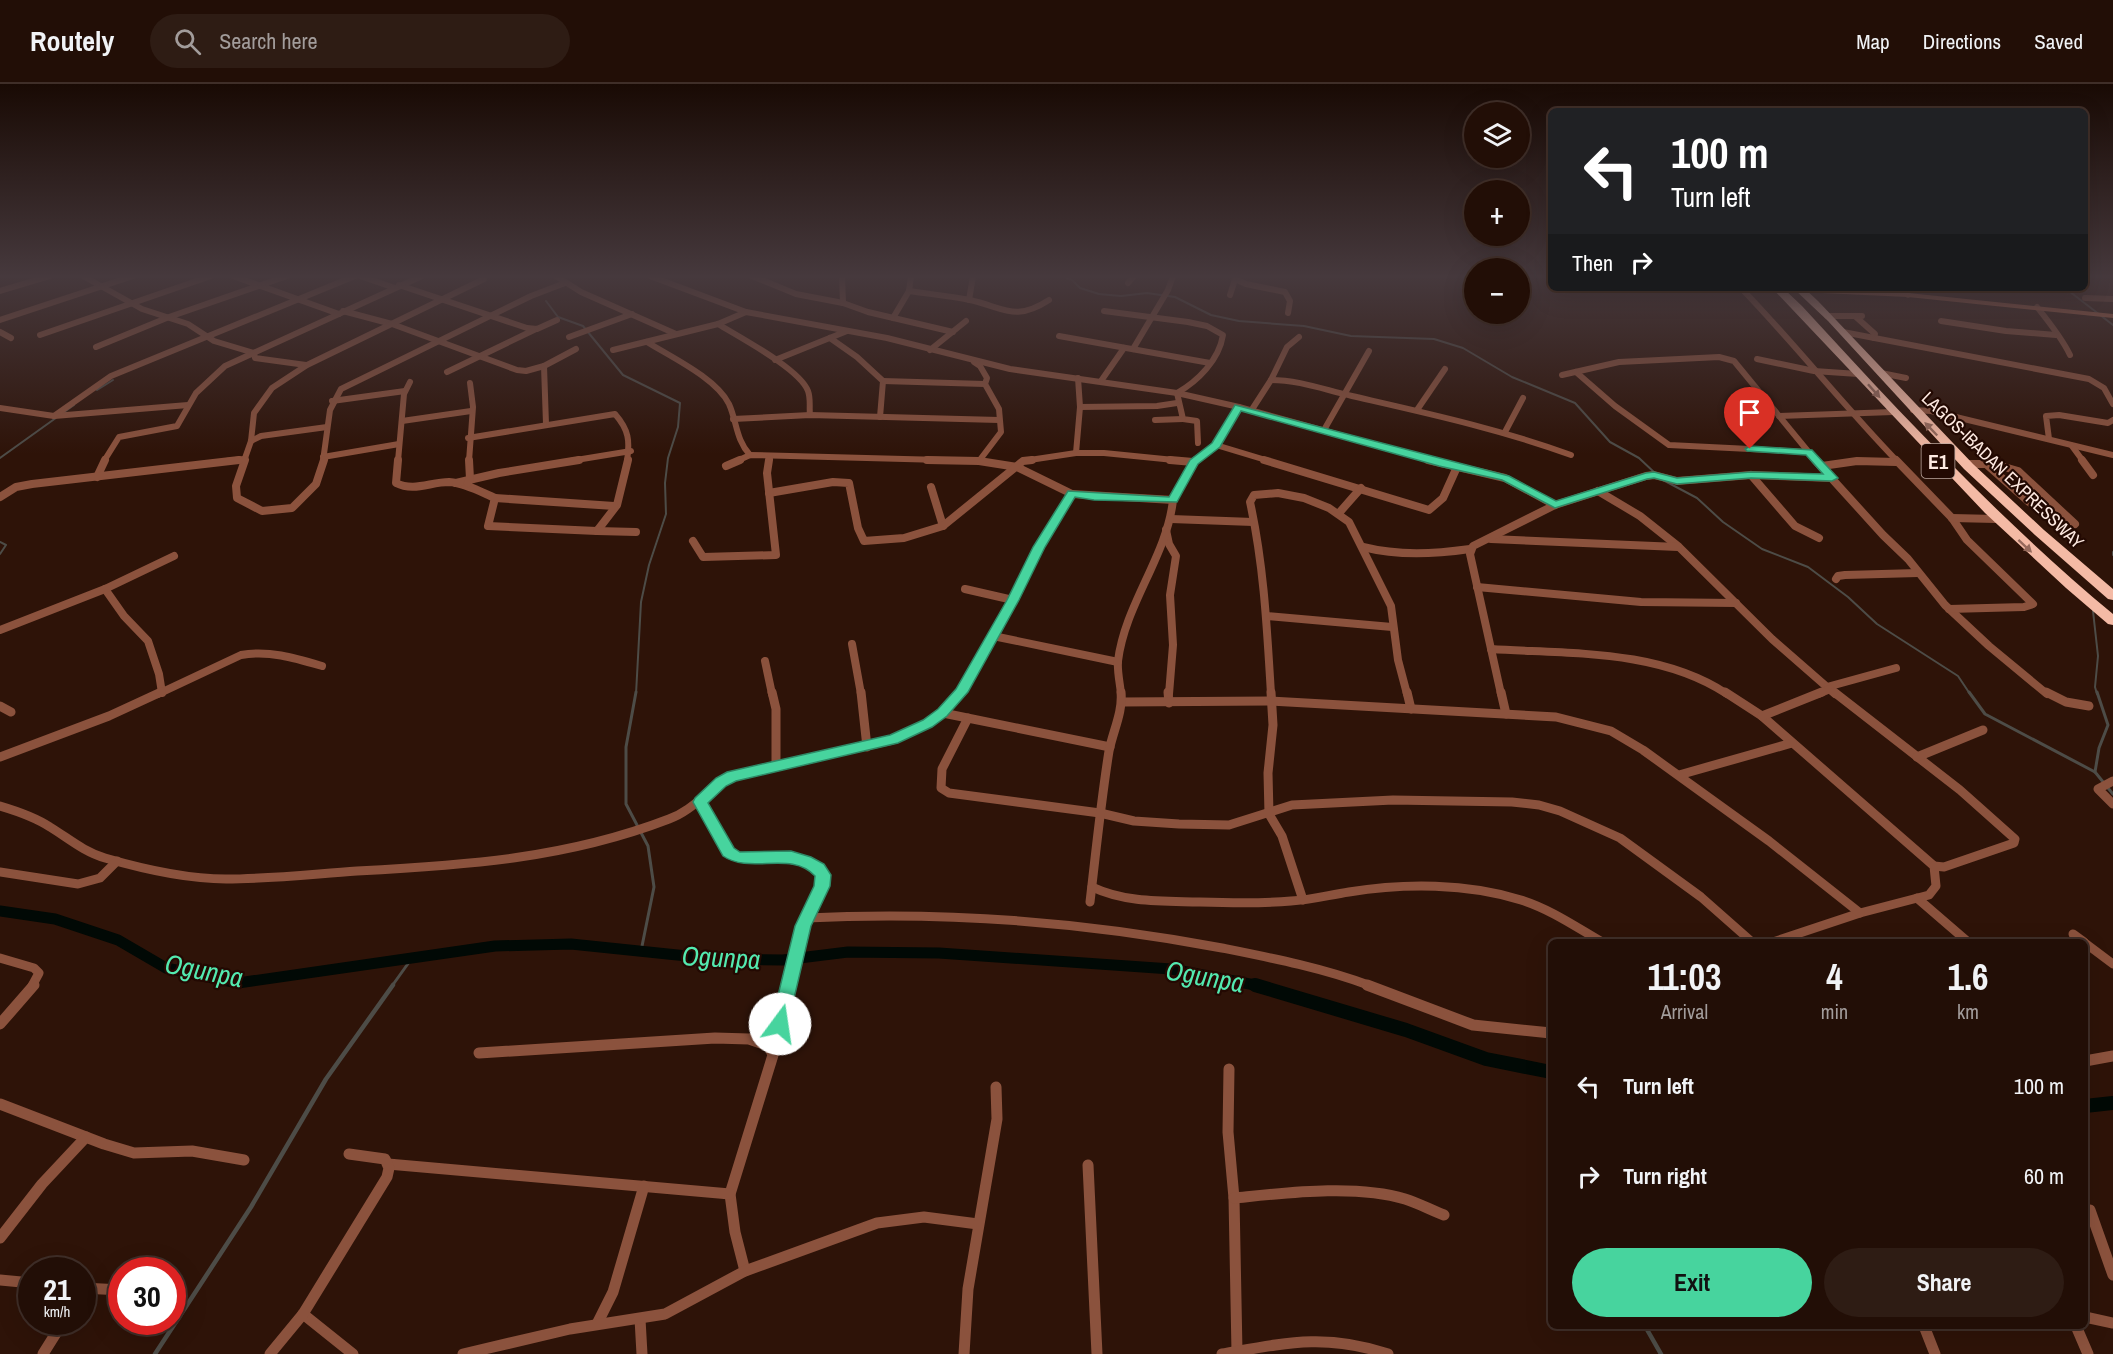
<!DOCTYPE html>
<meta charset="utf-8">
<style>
:root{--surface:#220e06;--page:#2e1c14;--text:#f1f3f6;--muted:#a29c9b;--line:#3f2e28;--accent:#47d49e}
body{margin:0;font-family:"Archivo Narrow",sans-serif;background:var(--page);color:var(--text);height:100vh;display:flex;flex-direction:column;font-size:22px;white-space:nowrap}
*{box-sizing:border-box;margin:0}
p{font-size:20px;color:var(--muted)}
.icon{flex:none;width:33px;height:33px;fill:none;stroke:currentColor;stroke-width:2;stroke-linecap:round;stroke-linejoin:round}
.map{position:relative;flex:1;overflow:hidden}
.panel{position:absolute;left:1548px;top:855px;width:540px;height:390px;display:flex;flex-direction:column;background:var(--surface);border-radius:9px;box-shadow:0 6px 24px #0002,0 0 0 2px var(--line)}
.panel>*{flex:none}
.top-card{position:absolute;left:1548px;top:24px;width:540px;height:183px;border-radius:9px;box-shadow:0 6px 24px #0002,0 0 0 2px var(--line);background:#202124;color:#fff;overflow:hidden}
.buttons{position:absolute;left:1464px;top:18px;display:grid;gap:12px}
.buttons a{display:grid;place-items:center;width:66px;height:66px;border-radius:50%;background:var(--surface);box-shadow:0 6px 24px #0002,0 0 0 2px var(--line);font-size:30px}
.speed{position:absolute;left:18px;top:1173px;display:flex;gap:12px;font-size:30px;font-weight:700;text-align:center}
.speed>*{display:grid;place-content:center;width:78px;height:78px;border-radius:50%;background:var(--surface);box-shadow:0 6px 24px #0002,0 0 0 2px var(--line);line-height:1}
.speed small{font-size:15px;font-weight:400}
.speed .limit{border:9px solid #d22;background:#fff;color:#111}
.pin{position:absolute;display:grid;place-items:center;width:51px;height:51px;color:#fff;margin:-62px -26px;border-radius:50% 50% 50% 0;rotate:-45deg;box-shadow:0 0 6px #0007}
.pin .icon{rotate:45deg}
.me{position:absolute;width:66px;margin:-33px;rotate:14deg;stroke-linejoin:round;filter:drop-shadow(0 0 4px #0008)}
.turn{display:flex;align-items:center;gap:21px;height:126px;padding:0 24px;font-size:27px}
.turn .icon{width:78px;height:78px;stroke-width:2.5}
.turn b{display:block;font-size:42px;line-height:51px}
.then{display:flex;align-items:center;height:57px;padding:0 24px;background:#0003;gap:12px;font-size:22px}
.eta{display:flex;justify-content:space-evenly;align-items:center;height:102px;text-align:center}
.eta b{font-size:36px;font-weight:800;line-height:42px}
.action{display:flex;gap:12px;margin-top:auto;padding:12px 24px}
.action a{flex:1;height:69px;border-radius:36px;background:var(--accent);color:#111;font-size:24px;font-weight:800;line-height:69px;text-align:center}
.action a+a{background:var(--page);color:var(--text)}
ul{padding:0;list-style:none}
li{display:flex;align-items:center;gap:18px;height:90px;padding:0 24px}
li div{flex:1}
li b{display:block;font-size:22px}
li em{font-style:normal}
header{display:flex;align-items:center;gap:36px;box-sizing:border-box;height:84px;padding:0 30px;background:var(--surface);border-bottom:2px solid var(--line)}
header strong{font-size:28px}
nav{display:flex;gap:33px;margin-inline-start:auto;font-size:21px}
.search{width:420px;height:54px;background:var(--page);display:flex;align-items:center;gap:15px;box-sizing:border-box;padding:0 21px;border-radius:33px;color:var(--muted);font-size:22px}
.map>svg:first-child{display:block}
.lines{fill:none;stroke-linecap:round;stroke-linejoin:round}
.stream-far2{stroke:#4d4c47;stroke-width:2}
.stream-far1{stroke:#4d4c47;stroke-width:3}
.stream{stroke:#4d4c47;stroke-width:4.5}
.canal-far1{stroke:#010905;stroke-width:11}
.canal{stroke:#010905;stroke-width:14}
.street-far3{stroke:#8b523d;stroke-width:6}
.street-far2{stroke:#8b523d;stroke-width:8}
.street-far1{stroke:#8b523d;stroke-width:9}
.street{stroke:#8b523d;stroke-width:11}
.secondary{fill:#cb704e;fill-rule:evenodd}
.highway{fill:#f4baa5;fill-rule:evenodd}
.oneway{fill:#966a5c}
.route{fill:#47d49e;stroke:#2e8a67;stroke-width:1.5}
.labels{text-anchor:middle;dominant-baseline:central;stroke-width:4.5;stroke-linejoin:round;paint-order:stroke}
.far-street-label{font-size:18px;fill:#fde9e1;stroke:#230902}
.shield{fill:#230902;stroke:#bca69e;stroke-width:1.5}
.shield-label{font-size:20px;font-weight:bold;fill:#fde9e1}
.near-water-label{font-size:27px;font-style:italic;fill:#53eab0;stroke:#230902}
</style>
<header>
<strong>Routely</strong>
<div class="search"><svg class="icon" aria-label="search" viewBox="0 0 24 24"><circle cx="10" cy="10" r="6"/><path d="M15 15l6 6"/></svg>Search here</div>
<nav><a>Map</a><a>Directions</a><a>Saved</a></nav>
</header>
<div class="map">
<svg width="2113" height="1270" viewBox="0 0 2113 1270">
<rect width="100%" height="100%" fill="#2e1308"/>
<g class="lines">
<g class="stream-far2">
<polyline points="1061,192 1072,196 1080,204 1099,210 1121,212 1147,209 1175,213 1211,231 1239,237 1304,242 1351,252 1434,255 1463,264 1512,293 1575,319 1610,358 1639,374 1656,390"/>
<polyline points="2065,204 2113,241"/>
<polyline points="546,217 558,233 583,242 623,291 680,319 678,343 668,374 665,399 666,430 649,481 641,518 636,610"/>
<polyline points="97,306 113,296"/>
<polyline points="0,374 74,321"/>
<polyline points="1663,396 1697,414 1723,438 1762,465 1808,483 1848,513 1877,540 1958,592 1970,610"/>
<polyline points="0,458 6,461 0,470"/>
<polyline points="2113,468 2113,471"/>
<polyline points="2093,527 2098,572 2095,603 2097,610"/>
</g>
<g class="stream-far1">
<polyline points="636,608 626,663 626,720 648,762 654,803 641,867"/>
<polyline points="1969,608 1985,630 2095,688 2113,710"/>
<polyline points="2095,688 2099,664 2108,641 2097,608"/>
<polyline points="392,902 412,874"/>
</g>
<g class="stream">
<polyline points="1645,1242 1661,1270"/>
<polyline points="155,1270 251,1123 326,995 393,901"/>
</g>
<polyline class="canal-far1" points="0,827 55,835 118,856 166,884 238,899 495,862 571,860 716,875 783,876 848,868 939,869 1171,885 1260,902"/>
<g class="canal">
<polyline points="1255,901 1406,946 1486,975 1551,988"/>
<polyline points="2085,1022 2113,1019"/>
</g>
<g class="street-far3">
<polyline points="83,192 142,225 188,240 214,257 254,269 255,274 306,281"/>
<polyline points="233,192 339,230"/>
<polyline points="360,192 395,204"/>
<polyline points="556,192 581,208 676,250"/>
<polyline points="650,192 746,228 887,254 1010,285 1177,309 1239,323 1216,361 1194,377"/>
<polyline points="752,192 796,210 843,219 868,228 953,248"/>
<polyline points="842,192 843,219"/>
<polyline points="1235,195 1246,200 1285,208 1290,217 1288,229"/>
<polyline points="1128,199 1134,192"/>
<polyline points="399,201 527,244 537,245 557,236"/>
<path d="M 1741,204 C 1795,260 1843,321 1897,377"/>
<polyline points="1901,204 1908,211"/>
<polyline points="0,207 50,192"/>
<path d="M 909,207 C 929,210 950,212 970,216 C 1005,224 1015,238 1049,216"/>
<polyline points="1230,211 1236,192"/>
<polyline points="2085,214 2113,215"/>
<polyline points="969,216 973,192"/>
<path d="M 2037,223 C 2049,238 2062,254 2070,271"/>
<polyline points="343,227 392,240 517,286 526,287 544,282"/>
<path d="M 1104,227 L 1188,238 L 1207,242 L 1223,251 C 1219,276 1198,297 1177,309 L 1183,335 L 1197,337 L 1198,359"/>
<polyline points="1827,232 1862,232"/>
<polyline points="1856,233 1875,250 1874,254"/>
<polyline points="893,234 909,207 911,192"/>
<polyline points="0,236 133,192"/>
<polyline points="1941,237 2006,247 2056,251"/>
<path d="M 718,240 C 739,253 800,285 808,307 C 811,315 809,324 810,331"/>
<polyline points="0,248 11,254"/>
<polyline points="1843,248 2089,295 2104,304 2113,320"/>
<polyline points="40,251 211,192"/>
<polyline points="1059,252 1210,279"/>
<polyline points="569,253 632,230"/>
<polyline points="830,254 857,273 883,297 880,333"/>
<path d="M 647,258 C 671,273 716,294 729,320 C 737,338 736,356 750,371"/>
<polyline points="96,263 169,233 287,192"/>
<polyline points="1133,265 1168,206 1173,192"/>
<polyline points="613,266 718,240 746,228"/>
<polyline points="930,266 966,237"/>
<polyline points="1757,275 1814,287 1858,290"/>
<polyline points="775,276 847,247"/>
<polyline points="974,278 980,282 987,294 985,300 999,325 1001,348 979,377"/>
<polyline points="447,288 536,245"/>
<polyline points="1576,288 1615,322 1669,361 1808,368"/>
<polyline points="1881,289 1906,294"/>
<polyline points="1562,291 1619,278 1719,273 1734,277 1816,377"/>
<path d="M 1271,296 C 1299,296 1325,306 1352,312 C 1426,329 1500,345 1571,371"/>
<polyline points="883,297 985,300"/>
<polyline points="1101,297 1124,264"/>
<polyline points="332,317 405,307"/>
<polyline points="1080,323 1157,322 1177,319"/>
<polyline points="1239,323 1434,377"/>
<polyline points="0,324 54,332 188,321"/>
<polyline points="1417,326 1445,285"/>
<polyline points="1913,326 1931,327 2113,371"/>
<polyline points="1251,327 1271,296 1287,263 1299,253"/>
<polyline points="54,332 111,292 355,192"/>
<polyline points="1779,332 1893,328"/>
<polyline points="733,335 810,331 999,336"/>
<polyline points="1155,336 1183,335"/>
<polyline points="402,337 471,327"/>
<polyline points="546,340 544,282 576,265"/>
<polyline points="1324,346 1369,267"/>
<polyline points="1505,348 1523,314"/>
<path d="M 468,354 L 615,330 C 629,346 630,357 627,377"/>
<polyline points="2049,355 2046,332 2059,331 2108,339 2113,336"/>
<polyline points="251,357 261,352 327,343"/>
<polyline points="1216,361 1269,377"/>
<polyline points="2072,362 2083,377"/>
<polyline points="1076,369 1080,323 1078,294"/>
<polyline points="323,373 399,360"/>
<polyline points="104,377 119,353 177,342 196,309 225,282 422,192"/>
<polyline points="226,377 244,375"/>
<polyline points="244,377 251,357 254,329 272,304 307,281 484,195"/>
<polyline points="323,377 330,326 341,305 531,212 565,199"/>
<polyline points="398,377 404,310 410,298"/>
<polyline points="469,377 473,323 470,299"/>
<polyline points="570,377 631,367"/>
<polyline points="737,377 750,371 980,377"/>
<polyline points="769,377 770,372"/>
<polyline points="1023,377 1076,369 1104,369 1184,377"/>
<polyline points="1856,377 1862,377"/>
</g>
<g class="street-far2">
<polyline points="245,376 236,402 237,414 262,427 292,424 316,400 324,376"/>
<path d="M 398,376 L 396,399 C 414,408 430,398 449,398 C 465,399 481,408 495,414 L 488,442 L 597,447 L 617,421 L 628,376"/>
<polyline points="927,376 979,377 1017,383 1072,410"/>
<polyline points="1170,376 1193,378"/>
<polyline points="1264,376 1429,426 1443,414 1457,383"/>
<polyline points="1428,376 1505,394 1555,421"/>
<polyline points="1815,376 1883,451 1908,475 1945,521 1989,562 2047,610"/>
<polyline points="1896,376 1952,434 1967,456 2033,520 2024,523 1949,525"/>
<polyline points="2082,376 2093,391"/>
<polyline points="1985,379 2029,418 2050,432"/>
<polyline points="1966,380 1994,380 2018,387 2075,440"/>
<polyline points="726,382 740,376"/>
<polyline points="1822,382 1857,377 1896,378"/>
<polyline points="1751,391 1795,442 1819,454"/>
<polyline points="97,393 105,376"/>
<polyline points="456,399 499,389 579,376"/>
<polyline points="468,399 470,395 469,376"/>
<polyline points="931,403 943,442"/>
<polyline points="1598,407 1640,432 1679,463 1772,555 1835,610"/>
<polyline points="769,409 833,398 849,399 858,444 864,457 904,454 943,442 1023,377 1032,376"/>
<polyline points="0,413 16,403 32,400 239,376"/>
<polyline points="495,414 614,422"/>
<polyline points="1339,429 1361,404"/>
<polyline points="1952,434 1996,435"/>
<polyline points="1171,435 1253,438"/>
<polyline points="1166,446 1169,460 1176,472 1170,511 1173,561 1169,610"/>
<polyline points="597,447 636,448"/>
<polyline points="1491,455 1678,463"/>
<polyline points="693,457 703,473 776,471 767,389 769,376"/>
<path d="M 1363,463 C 1399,472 1434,470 1470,465"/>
<polyline points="1836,495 1838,492 1845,491 1918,489"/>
<polyline points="1477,503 1641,518 1736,519"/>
<polyline points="105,505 124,532 148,557 159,590 162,609"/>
<polyline points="965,505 1013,516"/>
<polyline points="1266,532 1392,543"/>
<polyline points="0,546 105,505 174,472"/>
<polyline points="993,552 1118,578"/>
<polyline points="852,560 861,610"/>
<path d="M 1491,565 C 1569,570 1659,565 1727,610"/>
<polyline points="765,577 772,610"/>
<polyline points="1827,603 1896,584"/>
<path d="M 158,610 L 241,571 C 269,566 295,574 322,582"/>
<polyline points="960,610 1013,516 1039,463 1072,410 1173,416 1196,376"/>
<path d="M 1121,610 C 1120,599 1117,587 1118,577 C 1125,520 1167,472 1173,416"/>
<path d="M 1271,610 C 1267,545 1264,482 1250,418 L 1254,411 L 1278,409 L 1304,414 L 1329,424 L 1349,438 L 1391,522 L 1398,576 L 1407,610"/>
<polyline points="1501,610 1470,470 1473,462 1555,421 1646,392 1654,391 1677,397 1751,391 1832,394"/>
<polyline points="1818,610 1830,605"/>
</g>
<g class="street-far1">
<polyline points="772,608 776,625 776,683"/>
<polyline points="861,608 867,663"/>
<polyline points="1168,608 1169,619"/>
<polyline points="1271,608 1273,641 1268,689 1269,730 1282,752 1303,816"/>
<polyline points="1407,608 1411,625"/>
<polyline points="1501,608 1506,630"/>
<polyline points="1725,608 1762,632 1934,782 1936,802 1929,811 1860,829 1773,858"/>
<polyline points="1834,608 1960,706 2015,755 2014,759 1944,783 1934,782"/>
<polyline points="2046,608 2066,618 2089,622"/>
<polyline points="1122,618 1270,617 1556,633 1611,647 1643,666 1769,757 1860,829"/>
<polyline points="0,622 11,628"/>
<polyline points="943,629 1110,663"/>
<polyline points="1762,632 1822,608"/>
<polyline points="968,634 942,685 941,704 949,709 1100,729 1134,737 1179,740 1229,741 1292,721 1393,716 1512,718 1539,721 1560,727 1620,754 1701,813 1752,858"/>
<polyline points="0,673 109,632 161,608"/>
<polyline points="1917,673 1983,646"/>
<polyline points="1679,691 1792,659"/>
<polyline points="2113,697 2098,705 2113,720"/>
<path d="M 700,718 L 729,768 C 763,784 792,762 823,791 L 820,804 L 803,842 L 790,902"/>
<path d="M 0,722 C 17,727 35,733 50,743 C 68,754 84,768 105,774 C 143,785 186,795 226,795 C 269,795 313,790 357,787 C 466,781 565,775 669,735 C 694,726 709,704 732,692 L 893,656 L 928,640 L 943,629 L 961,608"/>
<polyline points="0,788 78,800 100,794 117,777"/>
<path d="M 1092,803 C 1126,819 1163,817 1199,818 C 1230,819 1260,820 1291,817 C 1311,816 1329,811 1349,808 C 1404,799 1467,799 1521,816 C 1550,825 1576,843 1602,858"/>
<polyline points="1917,814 1968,858"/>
<path d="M 1090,818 C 1096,767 1101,717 1109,667 C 1113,647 1123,628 1121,608"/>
<path d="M 806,834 C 945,827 1085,838 1222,864 C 1272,874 1323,884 1371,902"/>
<polyline points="2073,850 2084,858"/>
<polyline points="2085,859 2113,880"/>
<polyline points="0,874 34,884 39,889 32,902"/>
</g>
<g class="street">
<polyline points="1367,901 1473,941 1551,949"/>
<polyline points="0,940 34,901"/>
<polyline points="767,960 781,932 790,901"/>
<polyline points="479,969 715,954 749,955 769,962 773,971 730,1110 735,1148 745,1187"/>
<polyline points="2085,977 2113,972"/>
<polyline points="1229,985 1228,1048 1234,1114 1237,1268"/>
<polyline points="0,1020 104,1060 134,1069 192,1067 244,1076"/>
<polyline points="388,1080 730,1110"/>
<polyline points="1088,1081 1097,1270"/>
<path d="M 1234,1114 C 1285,1109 1356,1100 1405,1115 C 1418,1119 1431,1126 1444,1131"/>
<polyline points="2090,1126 2113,1191"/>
<polyline points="0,1154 42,1100 86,1053"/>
<polyline points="0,1196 32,1199"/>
<polyline points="82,1204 122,1206"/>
<polyline points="172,1208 177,1209"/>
<polyline points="303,1230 353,1270"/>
<polyline points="2085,1233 2113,1239"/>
<polyline points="640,1235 642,1270"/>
<polyline points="597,1240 613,1208 644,1102"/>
<polyline points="1924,1242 1935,1270"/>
<polyline points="2076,1242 2088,1270"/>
<polyline points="43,1270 63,1238"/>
<polyline points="270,1270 303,1230 387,1093 389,1084 385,1075 349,1070"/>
<polyline points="463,1270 570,1245 665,1230 745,1187 877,1139 924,1133 978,1140"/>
<polyline points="964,1270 968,1205 997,1035 996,1003"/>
<path d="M 1222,1270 C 1285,1259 1325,1249 1388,1270"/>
</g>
<polygon class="secondary" points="1799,204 1908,209 2113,230 2113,234 1908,213 1800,208 1796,206"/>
<g class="highway">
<path d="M 1772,204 L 1783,204 L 1802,222 C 1901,330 2000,436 2113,530 L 2113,541 L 2108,540 L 2066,504 L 1985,429 Z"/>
<polygon points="1793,204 1804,204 1818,217 1973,380 2044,446 2113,505 2113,516 2108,515 2035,451 1964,385 1828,237"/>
</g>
</g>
<defs><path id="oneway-solid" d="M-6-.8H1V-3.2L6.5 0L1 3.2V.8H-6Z" transform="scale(1.5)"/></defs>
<g class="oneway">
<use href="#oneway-solid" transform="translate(1874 307) rotate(48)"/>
<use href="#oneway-solid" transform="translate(1931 345) rotate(-134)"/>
<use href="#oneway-solid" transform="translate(2025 462) rotate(43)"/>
</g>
<linearGradient id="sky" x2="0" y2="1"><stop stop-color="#190a04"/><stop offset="0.52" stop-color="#46393d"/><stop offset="1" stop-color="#46393d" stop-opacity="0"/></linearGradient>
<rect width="2113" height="370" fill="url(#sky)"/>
<path class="route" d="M 1235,321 L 1509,392 L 1556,417 L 1646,389 L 1654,388 L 1677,394 L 1751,388 L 1823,390 L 1806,371 L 1747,367 L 1745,365 L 1750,362 L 1812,366 L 1838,394 L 1832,397 L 1751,394 L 1677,400 L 1654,394 L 1647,395 L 1555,424 L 1502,396 L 1439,382 L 1241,327 L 1220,363 L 1198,380 L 1177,418 L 1094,416 L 1075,413 L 1045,463 L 1019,516 L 968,608 L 947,632 L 932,643 L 898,659 L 736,697 L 726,702 L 708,719 L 734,764 L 740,768 L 791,767 L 811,773 L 824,780 L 831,791 L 830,802 L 811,842 L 788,940 L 786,946 L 780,948 L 774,946 L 771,940 L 795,842 L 814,802 L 815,792 C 791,766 751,791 723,772 L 693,718 L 695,714 L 716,694 L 727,688 L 890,651 L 923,636 L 938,625 L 956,605 L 1007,516 L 1033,463 L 1068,407 L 1169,413 L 1190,376 L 1212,359 Z"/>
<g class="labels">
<g class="far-street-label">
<text transform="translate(2003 386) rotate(44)">LAGOS-IBADAN EXPRESSWAY</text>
</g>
<rect class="shield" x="1921.5" y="360" width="33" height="34" rx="4.5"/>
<g class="shield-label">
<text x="1938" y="377">E1</text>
</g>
<g class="near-water-label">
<text transform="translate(721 873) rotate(3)">Ogunpa</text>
<text transform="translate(204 886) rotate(11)">Ogunpa</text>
<text transform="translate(1205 892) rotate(10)">Ogunpa</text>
</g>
</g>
</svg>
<div class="buttons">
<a><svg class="icon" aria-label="layers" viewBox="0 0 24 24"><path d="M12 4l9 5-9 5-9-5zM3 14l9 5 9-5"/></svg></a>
<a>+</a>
<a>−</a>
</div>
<div class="speed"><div>21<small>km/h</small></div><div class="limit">30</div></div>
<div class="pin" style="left:1750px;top:365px;background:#d93025"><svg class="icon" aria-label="arrive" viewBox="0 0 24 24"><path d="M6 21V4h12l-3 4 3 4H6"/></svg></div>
<svg class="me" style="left:780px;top:940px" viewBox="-20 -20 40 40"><circle r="19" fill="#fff"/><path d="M0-13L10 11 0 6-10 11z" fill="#47d49e"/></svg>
<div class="top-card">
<div class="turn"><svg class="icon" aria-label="left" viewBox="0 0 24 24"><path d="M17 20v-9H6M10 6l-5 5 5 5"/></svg><div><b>100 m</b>Turn left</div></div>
<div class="then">Then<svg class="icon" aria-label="right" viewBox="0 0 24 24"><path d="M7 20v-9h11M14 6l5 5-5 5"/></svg></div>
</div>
<section class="panel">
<div class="eta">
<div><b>11:03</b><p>Arrival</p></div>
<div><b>4</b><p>min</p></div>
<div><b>1.6</b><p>km</p></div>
</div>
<ul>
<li><svg class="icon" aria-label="left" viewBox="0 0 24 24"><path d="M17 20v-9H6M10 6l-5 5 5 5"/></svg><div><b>Turn left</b></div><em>100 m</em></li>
<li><svg class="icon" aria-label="right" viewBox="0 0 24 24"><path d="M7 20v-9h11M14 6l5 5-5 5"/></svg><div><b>Turn right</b></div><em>60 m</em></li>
</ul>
<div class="action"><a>Exit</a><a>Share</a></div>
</section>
</div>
